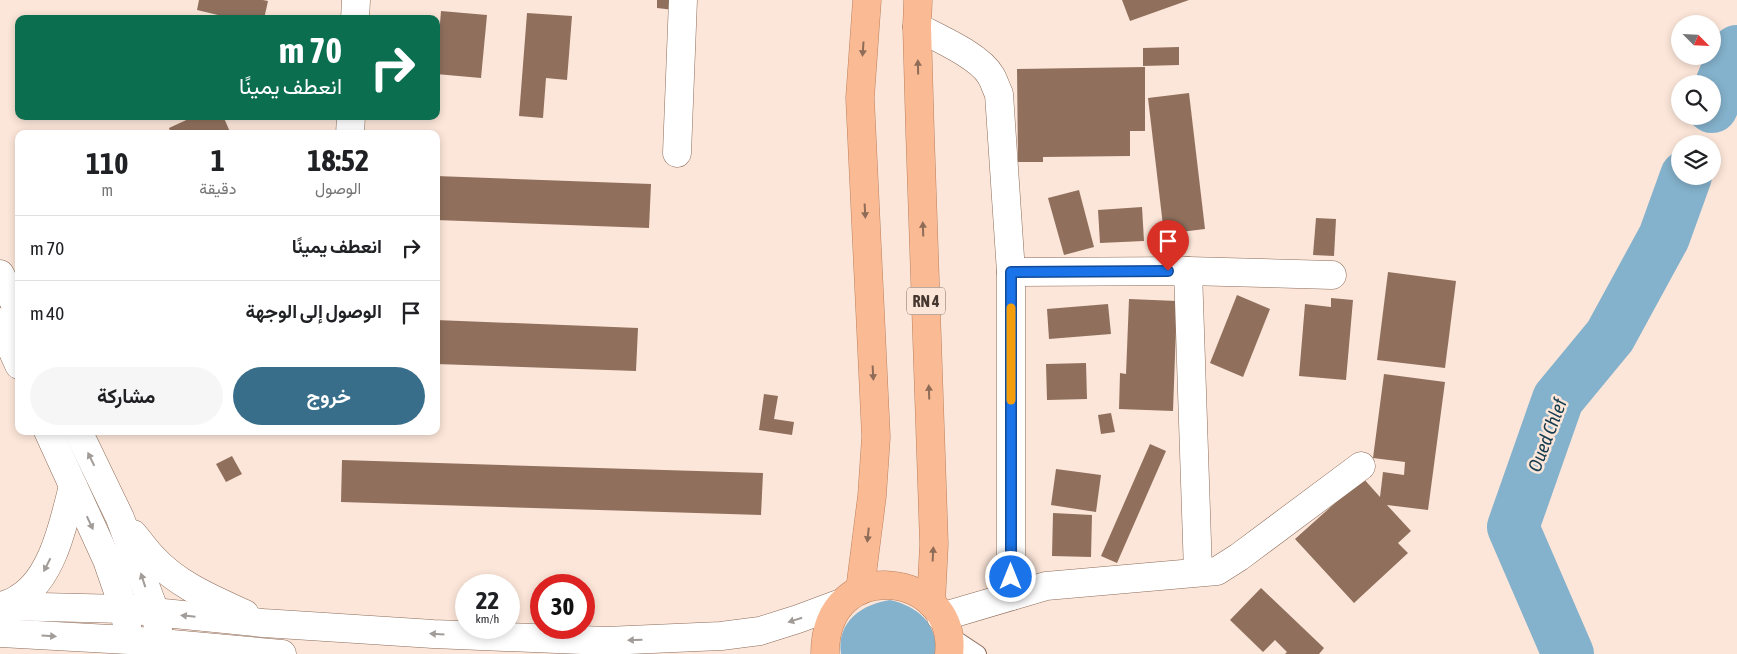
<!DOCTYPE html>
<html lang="ar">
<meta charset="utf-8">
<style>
:root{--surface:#fff;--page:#f6f6f6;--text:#202124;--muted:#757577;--line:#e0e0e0;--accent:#396e8a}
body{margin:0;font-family:"Asap Condensed",Vazirmatn,sans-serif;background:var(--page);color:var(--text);direction:rtl;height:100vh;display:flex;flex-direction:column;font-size:19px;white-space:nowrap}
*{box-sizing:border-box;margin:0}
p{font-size:16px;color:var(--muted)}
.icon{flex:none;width:28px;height:28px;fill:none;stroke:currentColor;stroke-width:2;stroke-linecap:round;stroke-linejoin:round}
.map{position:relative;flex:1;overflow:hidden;direction:ltr}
.drawer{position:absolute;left:15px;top:130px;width:425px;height:305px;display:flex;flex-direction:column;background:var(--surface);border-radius:10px;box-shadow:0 2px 8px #0003;direction:rtl}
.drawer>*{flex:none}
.top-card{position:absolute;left:15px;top:15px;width:425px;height:105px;border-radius:10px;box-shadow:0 2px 8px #0003;direction:rtl;background:#0b6e4f;color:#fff;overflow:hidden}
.needle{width:32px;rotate:114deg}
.controls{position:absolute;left:1671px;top:15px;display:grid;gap:10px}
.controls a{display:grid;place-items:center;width:50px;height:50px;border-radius:50%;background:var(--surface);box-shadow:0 2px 8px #0003;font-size:25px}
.speed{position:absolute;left:455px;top:574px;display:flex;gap:10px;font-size:25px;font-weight:700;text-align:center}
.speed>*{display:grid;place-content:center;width:65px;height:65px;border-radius:50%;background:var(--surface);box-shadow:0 2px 8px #0003;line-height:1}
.speed small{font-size:12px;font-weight:400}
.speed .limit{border:8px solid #d22;background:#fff;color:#111}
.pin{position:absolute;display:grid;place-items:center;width:42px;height:42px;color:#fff;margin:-51px -21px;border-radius:50% 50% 50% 0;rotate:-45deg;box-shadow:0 0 5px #0007}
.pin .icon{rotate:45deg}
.me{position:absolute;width:55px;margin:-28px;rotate:0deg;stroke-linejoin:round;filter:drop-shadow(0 0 4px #0008)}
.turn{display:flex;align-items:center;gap:18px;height:105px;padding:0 15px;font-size:22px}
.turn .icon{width:65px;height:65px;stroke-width:2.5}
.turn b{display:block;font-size:35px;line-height:42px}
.eta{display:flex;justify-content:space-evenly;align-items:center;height:85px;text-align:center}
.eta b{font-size:30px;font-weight:700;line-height:35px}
.action{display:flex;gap:10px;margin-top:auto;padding:10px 15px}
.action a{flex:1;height:58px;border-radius:30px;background:var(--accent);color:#fff;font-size:20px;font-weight:700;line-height:58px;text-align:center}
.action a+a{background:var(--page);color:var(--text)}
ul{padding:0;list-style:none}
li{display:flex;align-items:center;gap:15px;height:65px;padding:0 15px;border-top:1px solid var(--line)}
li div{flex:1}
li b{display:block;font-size:19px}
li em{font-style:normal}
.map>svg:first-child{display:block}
.water{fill:#84b1cb}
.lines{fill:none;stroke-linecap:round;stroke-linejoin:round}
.river{stroke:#84b1cb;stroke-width:52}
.building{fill:#90705d}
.service-casing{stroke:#8c6c59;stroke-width:18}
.minor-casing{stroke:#8c6c59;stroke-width:29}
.secondary-casing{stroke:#8c6c59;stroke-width:29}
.trunk-casing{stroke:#ba815f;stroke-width:29}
.service{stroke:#fff;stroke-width:16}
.minor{stroke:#fff;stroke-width:28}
.secondary{stroke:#fff;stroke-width:28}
.trunk{stroke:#faba93;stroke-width:28}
.oneway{fill:#8e6c58}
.oneway2{fill:#a29c98}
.route-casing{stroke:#114b97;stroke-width:12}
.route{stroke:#1a73e8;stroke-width:9}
.slow{stroke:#f59e0b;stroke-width:9}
.labels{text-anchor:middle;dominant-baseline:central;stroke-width:5;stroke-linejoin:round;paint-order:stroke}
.shield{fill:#fce6d9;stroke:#7d6c63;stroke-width:1}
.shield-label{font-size:16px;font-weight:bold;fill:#463830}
.water-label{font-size:19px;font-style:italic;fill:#163c4f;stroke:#fce6d9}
</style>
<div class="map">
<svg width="1737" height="654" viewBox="0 0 1737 654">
<rect width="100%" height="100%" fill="#fce6d9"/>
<path class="water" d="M 890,600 C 917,606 939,624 935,654 L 841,654 C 836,622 862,604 890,600 Z"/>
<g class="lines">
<g class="river">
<polyline points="1712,107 1724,77 1737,51"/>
<polyline points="1568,654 1513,527 1558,399 1610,336 1664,237 1686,176"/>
</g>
</g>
<g class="building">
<polygon points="199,0 263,0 268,1 264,19 217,19 218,15 197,10"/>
<polygon points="657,0 675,0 674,10 657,8"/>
<polygon points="1122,0 1189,0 1130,21"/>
<polygon points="441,11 487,15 481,78 436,74"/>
<polygon points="527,13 572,16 567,80 546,78 543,118 519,116"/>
<polygon points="1179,47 1179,65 1143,66 1143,48"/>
<polygon points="1145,67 1145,131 1130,131 1130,156 1043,157 1043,162 1018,162 1017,69"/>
<polygon points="1189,93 1205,229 1164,234 1148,98"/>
<polygon points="195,116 223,116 231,134 171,134 169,128"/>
<polygon points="436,176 651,184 649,228 436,220"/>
<polygon points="1079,190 1094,247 1064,255 1048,198"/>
<polygon points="1142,207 1144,241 1100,243 1098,210"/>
<polygon points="1316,218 1336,219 1334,256 1313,255"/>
<polygon points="1388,272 1456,281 1445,368 1377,360"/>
<polygon points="1237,295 1270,309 1243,377 1210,363"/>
<polygon points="1331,298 1353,300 1346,380 1299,376 1305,304 1331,307"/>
<polygon points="1129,299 1177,301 1173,411 1119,409 1120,373 1126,374"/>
<polygon points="1108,304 1111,334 1049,339 1047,309"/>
<polygon points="436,320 638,328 636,371 436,364"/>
<polygon points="1086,363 1087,399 1047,400 1046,364"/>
<polygon points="1384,374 1445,382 1428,510 1387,505 1411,531 1398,543 1408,553 1354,603 1295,539 1363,478 1380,497 1383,472 1404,475 1405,462 1373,458"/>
<polygon points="764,394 778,396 774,419 794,422 792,435 759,430"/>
<polygon points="1111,413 1115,432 1101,434 1098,415"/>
<polygon points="1150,444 1166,451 1117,563 1101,556"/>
<polygon points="232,456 242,474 226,482 216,464"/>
<polygon points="342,460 763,473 761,515 341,502"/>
<polygon points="1056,469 1101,475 1096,512 1051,505"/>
<polygon points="1053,513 1092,515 1091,557 1052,556"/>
<polygon points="1261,588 1324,648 1319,654 1285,654 1287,652 1275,640 1263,652 1230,620"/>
</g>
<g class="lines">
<defs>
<polyline id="service" points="948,634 978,654"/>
<g id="minor">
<polyline points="355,19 356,0"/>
<path d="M 917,27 C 938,38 980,56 991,76 C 994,81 996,88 999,94 L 1011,272 L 1011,596"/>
<polyline points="350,134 351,116"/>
<polyline points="677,153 683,0"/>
<polyline points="1188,271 1198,572"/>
<polyline points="1011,272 1188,271 1332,275"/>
<polyline points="941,617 1046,586 1217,571 1239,557 1361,466"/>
</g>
<g id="secondary">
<polyline points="0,274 19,312"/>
<polyline points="0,322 19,365"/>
<polyline points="48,431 107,560 124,609 127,626"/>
<polyline points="78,431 120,518 155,612 158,628"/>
<path d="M 133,534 C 140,542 146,551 153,558 C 178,585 212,599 245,614"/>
<polyline points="0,606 124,609 263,623 433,634 606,641 721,636 760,631 798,619 841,603"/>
<path d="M 2,606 C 7,604 14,602 19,598 C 53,578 64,521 73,486"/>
<polyline points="0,633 128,640 282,654"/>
</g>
<g id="trunk">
<polyline points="918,0 917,27 920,133 934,544 931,603"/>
<polyline points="860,590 872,496 876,437 860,98 867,0"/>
<path d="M 825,654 C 825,552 959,573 949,654"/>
</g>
</defs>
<use href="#service" class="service-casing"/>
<use href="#minor" class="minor-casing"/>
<use href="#secondary" class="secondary-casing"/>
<use href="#trunk" class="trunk-casing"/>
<use href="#service" class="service"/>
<use href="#minor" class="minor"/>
<use href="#secondary" class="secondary"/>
<use href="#trunk" class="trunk"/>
</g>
<defs><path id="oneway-solid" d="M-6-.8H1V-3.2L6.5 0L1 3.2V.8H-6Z" transform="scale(1.25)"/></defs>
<g class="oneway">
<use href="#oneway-solid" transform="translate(863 49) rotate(94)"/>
<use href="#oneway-solid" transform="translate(918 67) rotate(-91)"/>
<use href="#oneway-solid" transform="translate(865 211) rotate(87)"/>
<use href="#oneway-solid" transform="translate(923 229) rotate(-92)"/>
<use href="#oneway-solid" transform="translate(873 373) rotate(87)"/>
<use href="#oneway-solid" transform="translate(929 392) rotate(-92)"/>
<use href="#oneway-solid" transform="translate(868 535) rotate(96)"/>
<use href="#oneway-solid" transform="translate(933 554) rotate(-87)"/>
</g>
<g class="oneway2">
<use href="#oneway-solid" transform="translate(91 459) rotate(-116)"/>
<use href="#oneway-solid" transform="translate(90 523) rotate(65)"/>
<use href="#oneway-solid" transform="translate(47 565) rotate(117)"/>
<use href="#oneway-solid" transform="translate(143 580) rotate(-108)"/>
<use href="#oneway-solid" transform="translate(188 616) rotate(-174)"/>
<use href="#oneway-solid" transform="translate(795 620) rotate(162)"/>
<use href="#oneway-solid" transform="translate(437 634) rotate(-177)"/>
<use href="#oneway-solid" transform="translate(49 636) rotate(3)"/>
<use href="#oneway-solid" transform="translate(635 640) rotate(178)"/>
</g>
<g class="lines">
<defs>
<polyline id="route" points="1011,577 1011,272 1168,271"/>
</defs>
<use href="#route" class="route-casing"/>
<use href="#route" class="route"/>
<polyline class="slow" points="1011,308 1011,400"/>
</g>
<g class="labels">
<rect class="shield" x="907" y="287.5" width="38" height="27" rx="4"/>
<g class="shield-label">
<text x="926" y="301">RN 4</text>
</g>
<g class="water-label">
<text transform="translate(1547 435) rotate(-69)">Oued Chlef</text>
</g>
</g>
</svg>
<div class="controls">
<a><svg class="needle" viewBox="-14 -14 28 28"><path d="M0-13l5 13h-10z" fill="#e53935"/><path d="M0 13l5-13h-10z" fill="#757577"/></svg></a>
<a><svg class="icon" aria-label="search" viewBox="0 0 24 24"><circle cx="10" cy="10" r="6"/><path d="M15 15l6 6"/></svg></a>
<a><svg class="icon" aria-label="layers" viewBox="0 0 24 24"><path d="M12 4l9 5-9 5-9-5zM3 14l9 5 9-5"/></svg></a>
</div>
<div class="speed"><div>22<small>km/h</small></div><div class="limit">30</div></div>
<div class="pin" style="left:1168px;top:271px;background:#d93025"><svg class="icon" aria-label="arrive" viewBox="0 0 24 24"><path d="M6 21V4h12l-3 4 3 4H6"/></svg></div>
<svg class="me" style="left:1011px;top:577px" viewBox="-20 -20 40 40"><circle r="17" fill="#1a73e8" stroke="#fff" stroke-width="3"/><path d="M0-11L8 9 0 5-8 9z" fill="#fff"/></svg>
<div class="top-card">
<div class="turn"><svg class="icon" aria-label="right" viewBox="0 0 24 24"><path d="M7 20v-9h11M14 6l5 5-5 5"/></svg><div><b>70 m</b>انعطف يمينًا</div></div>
</div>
<section class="drawer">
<div class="eta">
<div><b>18:52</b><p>الوصول</p></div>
<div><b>1</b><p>دقيقة</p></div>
<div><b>110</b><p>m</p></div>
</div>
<ul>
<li><svg class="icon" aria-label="right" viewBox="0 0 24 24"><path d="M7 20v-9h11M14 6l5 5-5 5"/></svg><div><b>انعطف يمينًا</b></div><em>70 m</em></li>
<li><svg class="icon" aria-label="arrive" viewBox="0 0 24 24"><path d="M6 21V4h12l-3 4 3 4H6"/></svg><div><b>الوصول إلى الوجهة</b></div><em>40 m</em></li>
</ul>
<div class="action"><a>خروج</a><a>مشاركة</a></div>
</section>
</div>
